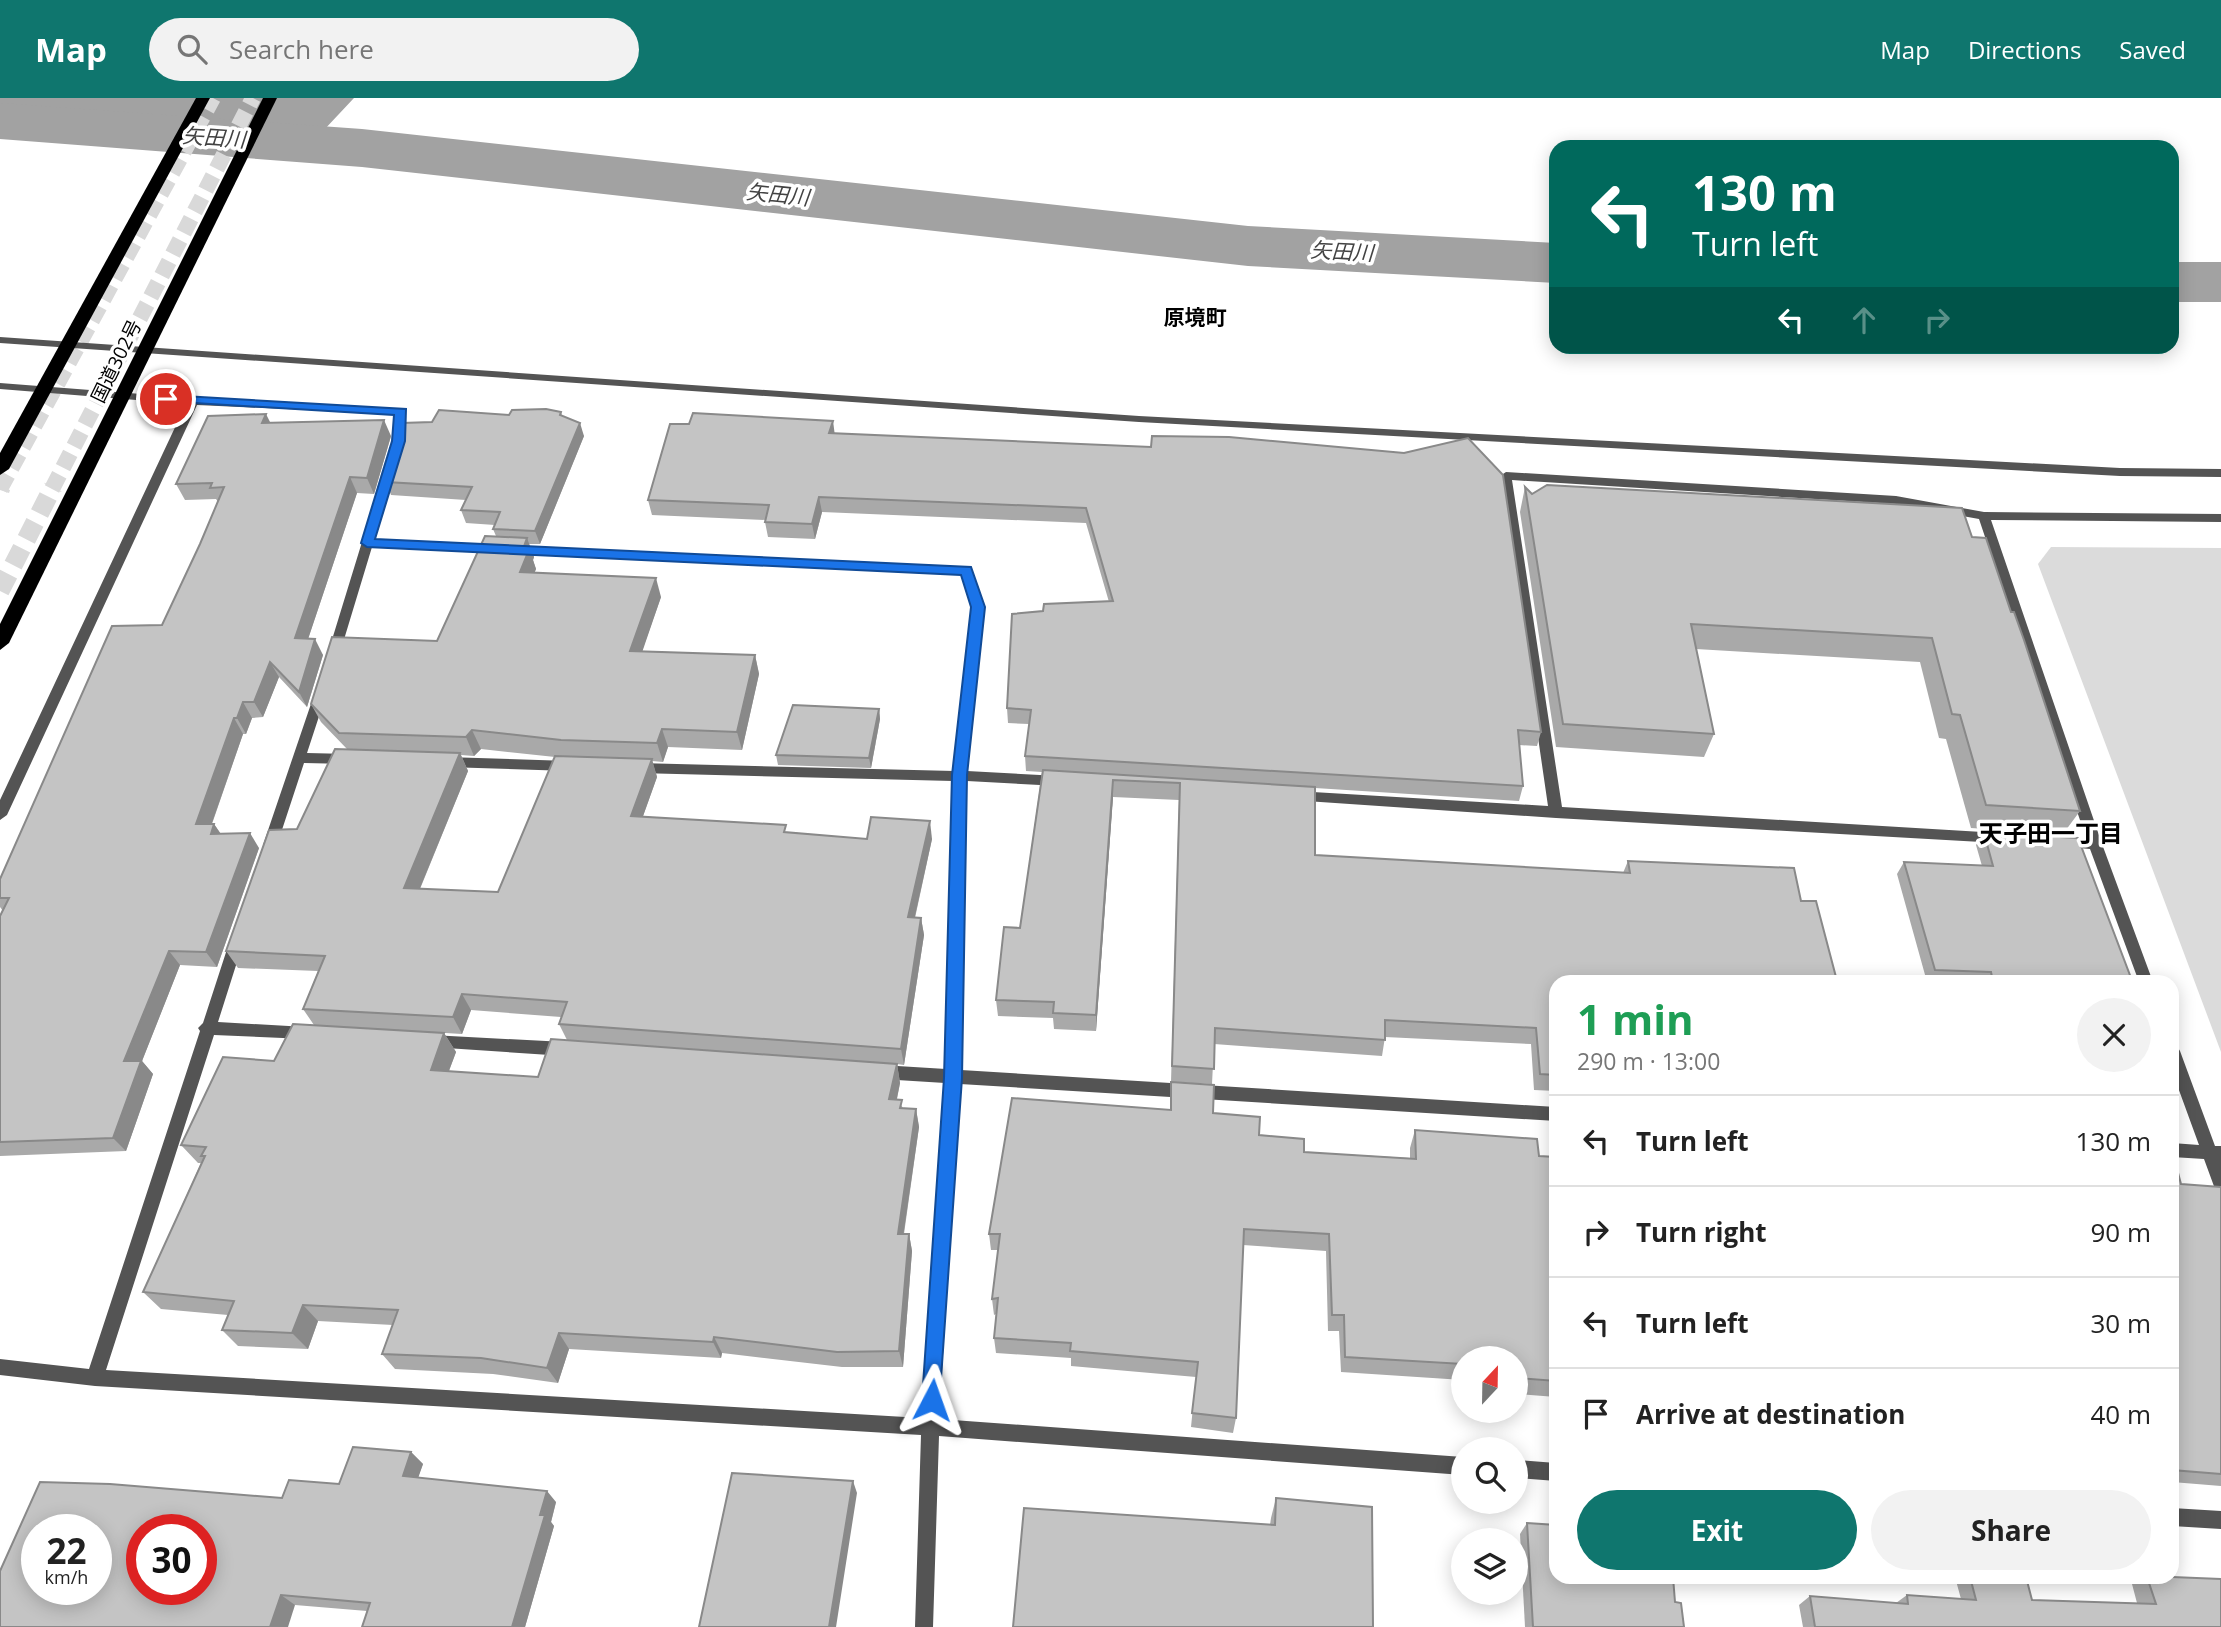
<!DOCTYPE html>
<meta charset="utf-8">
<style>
:root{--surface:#fff;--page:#f2f2f2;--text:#222;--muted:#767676;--line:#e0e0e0;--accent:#0f766e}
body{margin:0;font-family:"Open Sans","Noto Sans JP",sans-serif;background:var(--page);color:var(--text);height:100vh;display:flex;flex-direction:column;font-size:26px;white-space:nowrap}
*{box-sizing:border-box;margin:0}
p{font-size:23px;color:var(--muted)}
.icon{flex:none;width:38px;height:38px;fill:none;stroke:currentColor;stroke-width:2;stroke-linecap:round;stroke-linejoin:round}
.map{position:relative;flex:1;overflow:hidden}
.sheet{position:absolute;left:1549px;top:877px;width:630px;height:609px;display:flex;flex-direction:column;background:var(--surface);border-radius:21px;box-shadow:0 4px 18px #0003}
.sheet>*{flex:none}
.top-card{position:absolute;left:1549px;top:42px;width:630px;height:214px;border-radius:21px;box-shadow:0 4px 18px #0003;background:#00695c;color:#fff;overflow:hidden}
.needle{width:46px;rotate:22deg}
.fabs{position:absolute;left:1451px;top:1248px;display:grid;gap:14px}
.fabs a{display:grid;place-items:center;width:77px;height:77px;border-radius:50%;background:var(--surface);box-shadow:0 4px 18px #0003;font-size:35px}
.speed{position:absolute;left:21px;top:1416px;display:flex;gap:14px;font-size:35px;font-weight:700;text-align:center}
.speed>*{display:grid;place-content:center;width:91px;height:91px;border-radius:50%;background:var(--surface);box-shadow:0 4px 18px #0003;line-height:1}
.speed small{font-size:18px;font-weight:400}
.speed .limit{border:10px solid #d22;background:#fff;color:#111}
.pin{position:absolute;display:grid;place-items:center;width:60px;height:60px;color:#fff;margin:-30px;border:4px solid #fff;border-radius:50%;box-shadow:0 2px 7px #0007}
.me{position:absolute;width:77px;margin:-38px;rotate:4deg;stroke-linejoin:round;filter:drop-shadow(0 0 5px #0008)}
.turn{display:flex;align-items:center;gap:24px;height:147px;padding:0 28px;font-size:32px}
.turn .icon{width:91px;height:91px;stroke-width:2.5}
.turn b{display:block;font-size:49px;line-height:60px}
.lanes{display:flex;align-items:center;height:66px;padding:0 28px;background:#0003;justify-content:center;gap:35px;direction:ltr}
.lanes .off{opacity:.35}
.round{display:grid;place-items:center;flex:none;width:74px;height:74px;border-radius:37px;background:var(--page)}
.head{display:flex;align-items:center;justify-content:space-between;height:119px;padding:0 28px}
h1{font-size:42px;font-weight:700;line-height:52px;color:#1e9e55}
.primary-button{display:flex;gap:14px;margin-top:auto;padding:14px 28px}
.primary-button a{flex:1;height:80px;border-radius:42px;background:var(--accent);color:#fff;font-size:28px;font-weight:700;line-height:80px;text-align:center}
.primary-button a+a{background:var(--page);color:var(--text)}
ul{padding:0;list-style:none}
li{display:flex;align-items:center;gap:21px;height:91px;padding:0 28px;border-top:2px solid var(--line)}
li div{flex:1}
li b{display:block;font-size:26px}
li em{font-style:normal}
header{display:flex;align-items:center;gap:42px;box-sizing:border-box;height:98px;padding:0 35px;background:var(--accent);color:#fff}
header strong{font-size:33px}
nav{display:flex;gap:38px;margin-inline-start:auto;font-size:24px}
.search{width:490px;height:63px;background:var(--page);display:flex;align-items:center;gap:18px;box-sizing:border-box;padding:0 24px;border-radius:38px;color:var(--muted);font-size:26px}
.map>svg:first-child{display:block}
.green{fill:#dbdbdb}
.water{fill:#a2a2a2}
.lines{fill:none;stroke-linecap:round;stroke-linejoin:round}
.river{fill:#a2a2a2;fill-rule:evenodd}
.highway-tunnel-far1{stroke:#d9d9d9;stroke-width:16;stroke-dasharray:16 8;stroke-linecap:butt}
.highway-tunnel{stroke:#d9d9d9;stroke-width:19;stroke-dasharray:19 10;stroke-linecap:butt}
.street{fill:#545454;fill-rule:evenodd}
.highway{fill:#000;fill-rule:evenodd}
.wall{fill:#a9a9a9;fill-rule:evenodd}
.shaded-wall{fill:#898989}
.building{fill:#c4c4c4;stroke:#898989;stroke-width:2;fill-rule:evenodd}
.route{fill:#1a73e8;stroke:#114b97;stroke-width:2}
.labels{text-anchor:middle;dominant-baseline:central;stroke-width:7;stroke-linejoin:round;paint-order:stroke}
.far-street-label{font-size:19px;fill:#000;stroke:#fff}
.far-water-label{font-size:21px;font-style:italic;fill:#434343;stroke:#fff}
.far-quarter-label{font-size:21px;font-weight:bold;fill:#000;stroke:#fff}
.neighbourhood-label{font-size:24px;font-weight:bold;fill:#000;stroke:#fff}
</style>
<header>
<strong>Map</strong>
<div class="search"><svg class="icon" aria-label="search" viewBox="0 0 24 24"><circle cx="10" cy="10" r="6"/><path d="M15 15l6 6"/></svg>Search here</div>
<nav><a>Map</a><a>Directions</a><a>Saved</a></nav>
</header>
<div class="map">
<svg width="2221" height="1529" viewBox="0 0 2221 1529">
<rect width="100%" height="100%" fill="#fff"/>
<polygon class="green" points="2051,449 2221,450 2221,954 2038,466"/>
<polygon class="water" points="0,0 354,0 323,33 60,20 0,23"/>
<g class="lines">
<g class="river">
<polygon points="0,5 362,31 1248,128 1556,145 1556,185 1248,168 362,69 0,41"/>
<rect x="2172" y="164" width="49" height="40"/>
</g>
<g class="highway-tunnel-far1">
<polyline points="0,391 213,0"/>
<polyline points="52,391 253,0"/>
</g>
<g class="highway-tunnel">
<polyline points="0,392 1,389"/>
<polyline points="0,493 53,389"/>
</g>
<g class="street">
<polygon points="0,239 1139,318 2120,370 2221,371 2221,379 2120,378 1139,324 0,245"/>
<polygon points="0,285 193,300 405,311 405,343 375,441 970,469 984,509 967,673 1059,678 1066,683 1059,688 967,683 961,972 1556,1009 1556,1023 960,986 939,1321 1463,1359 1463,1377 939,1338 933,1529 915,1529 921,1337 95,1288 0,1277 0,1261 89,1271 200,933 198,930 203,925 230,842 232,838 242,838 244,842 218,924 306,929 311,930 314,935 311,940 306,941 214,937 106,1272 922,1320 945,985 881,981 876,979 873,974 876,969 881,967 946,971 953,683 638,675 631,670 638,665 954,673 972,509 961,476 372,449 339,558 333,563 327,558 393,343 395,316 197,307 7,717 0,722 0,702 186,306 0,291"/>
<polygon points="1506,374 1896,398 1984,414 2221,416 2221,424 1991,422 2102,746 2153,884 2139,884 2090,751 2056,748 2054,744 2056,740 2086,740 1979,421 1896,406 1512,382 1562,709 1999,735 2004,736 2006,740 2004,744 1999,745 1556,720 1291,702 1289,698 1296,693 1548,708 1500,378"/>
<polygon points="320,592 326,597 307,655 349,656 356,661 349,666 304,665 277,747 275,751 265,751 263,747 314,597"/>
<polygon points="446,659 569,663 576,668 569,673 446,669 439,664"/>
<polygon points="431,937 565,944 570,946 573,951 570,956 565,958 431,949 426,948 423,943 426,938"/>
<polygon points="2172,946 2177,948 2180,953 2215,1048 2221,1048 2221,1093 2215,1091 2204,1061 2172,1059 2172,1045 2199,1047 2172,973"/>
<polygon points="1516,1362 1556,1365 1556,1383 1516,1380"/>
<polygon points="2172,1410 2221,1413 2221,1431 2172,1428"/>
</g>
<g class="highway">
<polygon points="196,0 210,0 9,371 0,377 0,355"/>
<polygon points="263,0 277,0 9,545 0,552 0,526"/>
</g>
</g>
<g class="wall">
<path d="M 561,314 L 562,318 L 584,338 L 540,446 L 529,446 L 534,459 L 533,462 L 536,471 L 534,475 L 661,499 L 642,553 L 755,557 L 759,576 L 742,652 L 668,649 L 663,664 L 652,663 L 657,679 L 643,718 L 788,734 L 867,741 L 932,741 L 915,820 L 921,820 L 924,837 L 904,967 L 897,966 L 900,985 L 897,1001 L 903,1010 L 916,1011 L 919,1029 L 904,1136 L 909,1136 L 912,1153 L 903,1269 L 842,1269 L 722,1255 L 721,1260 L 569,1251 L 558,1285 L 493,1276 L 395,1271 L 382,1256 L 393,1227 L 318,1223 L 308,1251 L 238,1248 L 222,1232 L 228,1217 L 161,1211 L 143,1194 L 201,1065 L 198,1065 L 181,1047 L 274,963 L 444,935 L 456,954 L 449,973 L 538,979 L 817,960 L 567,942 L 559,926 L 561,919 L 471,912 L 462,936 L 314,927 L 303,911 L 318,873 L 238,870 L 226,853 L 297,731 L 347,651 L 321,624 L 311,606 L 437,543 L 496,438 L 493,431 L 495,427 L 466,425 L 461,412 L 466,402 L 391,397 L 386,384 L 432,324 L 509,317 ZM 481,651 L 555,659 L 498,794 L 420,791 L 468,673 L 461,657 L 474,658 Z"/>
<polygon points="270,325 391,338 374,396 357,395 308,541 323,557 307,609 279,579 263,619 252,620 246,636 243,636 212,726 214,726 221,736 259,750 217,869 180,867 142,963 153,976 126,1053 0,1058 0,818 3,813 0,809 0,781 162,527 200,446 218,404 216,401 185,402 176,386"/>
<polygon points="834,336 1151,349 1541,634 1537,648 1519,647 1523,688 1519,703 1315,690 1315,757 1623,775 1628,763 1794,770 1556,884 1556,993 1534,992 1531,946 1385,939 1382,958 1214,946 1212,986 1171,984 1179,702 1113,699 1096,933 1054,931 1053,920 998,918 996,902 1020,830 1042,674 1026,673 1025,658 1029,626 1008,625 1007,610 1043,513 1109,504 1086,425 822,414 815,441 768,439 765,424 766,422 652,417 648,402"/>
<polygon points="1525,389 1532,396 1972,439 2080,713 2063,736 1971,730 1946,641 1939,640 1920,564 1696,551 1714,636 1704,659 1556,649 1520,414"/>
<polygon points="879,611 880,621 871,670 778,667 776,657"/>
<polygon points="1984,735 2131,880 2128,884 1927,884 1897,776 1904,764 1982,768 1976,747"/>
<polygon points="1213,1015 1259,1037 1304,1054 1410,1060 1410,1050 1415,1032 1539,1058 1556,1059 1556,1299 1516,1296 1516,1260 1463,1260 1463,1282 1341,1274 1339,1233 1328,1233 1326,1153 1243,1147 1236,1320 1233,1335 1191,1329 1196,1279 1071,1268 1071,1260 996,1255 994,1240 996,1216 994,1217 992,1201 998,1152 991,1152 989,1136"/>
<polygon points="2172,1071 2181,1086 2221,1090 2221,1388 2172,1384"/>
<polygon points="411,1354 423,1366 418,1379 556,1404 551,1424 554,1428 525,1529 362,1529 367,1513 295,1507 0,1529 282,1400 339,1386"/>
<polygon points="1276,1400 1373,1529 1270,1427 1271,1420"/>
<polygon points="1527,1425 1675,1504 1684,1529 1525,1529 1520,1436"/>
<polygon points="1955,1479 2026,1479 2032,1502 2137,1505 2132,1486 2144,1479 2172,1479 2221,1529 1803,1529 1799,1507 1810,1498 1896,1505 1907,1497 1961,1501"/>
</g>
<g class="shaded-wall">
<polygon points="266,316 274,332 262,325"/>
<polygon points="384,322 391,338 374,396 367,380"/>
<polygon points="833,323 835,338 829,335"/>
<polygon points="580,325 584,338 540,446 535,433"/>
<polygon points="350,379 357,395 303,556 295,540"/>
<polygon points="819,399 822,414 815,441 812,426"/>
<polygon points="527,440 534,459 533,462 536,471 527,493 520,474 523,451"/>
<polygon points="656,480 661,499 636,572 630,553"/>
<polygon points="315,541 323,557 307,609 299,594"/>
<polygon points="755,557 759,576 742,652 737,634"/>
<polygon points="270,564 279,579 263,619 254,604"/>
<polygon points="243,604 252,620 246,636 237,620"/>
<polygon points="879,611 880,621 871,670 869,660"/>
<polygon points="234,620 243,636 206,742 196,726"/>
<polygon points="662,631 668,649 663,664 657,645"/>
<polygon points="472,632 481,651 474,658 466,639"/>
<polygon points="460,655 468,673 413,807 404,790"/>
<polygon points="652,661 657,679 637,735 631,718"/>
<polygon points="1113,682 1113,699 1096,933 1096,917"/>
<polygon points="930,723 932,741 911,836 908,819"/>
<polygon points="214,726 224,741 211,736"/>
<polygon points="250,735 259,750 217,869 206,854"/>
<polygon points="921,820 924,837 904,967 901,951"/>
<polygon points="169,853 180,867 142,963 153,976 126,1053 113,1040 124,963"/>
<polygon points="462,896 471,912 462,936 453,919"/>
<polygon points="444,935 456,954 442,991 431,972"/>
<polygon points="897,966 900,985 893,1019 889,1001"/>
<polygon points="916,1011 919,1029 901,1153 898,1136"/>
<polygon points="909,1136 912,1153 903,1269 899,1253"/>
<polygon points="303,1207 318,1223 308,1251 292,1235"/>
<polygon points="559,1235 569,1251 558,1285 547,1270"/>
<polygon points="714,1239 722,1255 721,1260 713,1244"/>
<polygon points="411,1354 423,1366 415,1389 403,1378"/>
<polygon points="853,1383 857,1395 836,1529 829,1529"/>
<polygon points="547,1393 556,1404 551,1424 554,1428 525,1529 512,1529"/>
<polygon points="281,1497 295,1507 288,1529 270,1529"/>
</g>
<g class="building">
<polygon points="546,311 561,314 560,317 580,325 535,433 493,431 500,414 461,412 472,389 386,384 402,325 432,324 439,312 509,317 512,312"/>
<polygon points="693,315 833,323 829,335 1151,349 1152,338 1229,339 1404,355 1468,340 1503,377 1541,634 1518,632 1523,688 1025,658 1031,612 1007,610 1012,516 1043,513 1044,506 1113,503 1086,410 819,399 812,426 765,424 769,407 648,402 670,326 689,326"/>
<polygon points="266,316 262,325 384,322 367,380 350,379 295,540 315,541 299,594 270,564 254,604 243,604 237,620 234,620 196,726 214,726 211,736 250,735 206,854 169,853 124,963 141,963 113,1040 0,1044 0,818 9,800 0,800 0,781 112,528 162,527 200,446 224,389 210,390 212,385 176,386 208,318"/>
<polygon points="1547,387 1962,410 1972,439 1986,440 2011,514 2014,514 2024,542 2080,713 1986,707 1960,617 1952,616 1932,540 1691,526 1714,636 1563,626 1525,389 1532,396"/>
<polygon points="485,438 527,440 523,451 529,452 520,474 656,480 630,553 755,557 737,634 662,631 657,645 561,642 472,632 466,639 339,635 311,606 332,539 437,543"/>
<polygon points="793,607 879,611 869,660 776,657"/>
<polygon points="335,651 460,655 404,790 498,794 555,658 652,661 631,718 786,727 784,734 867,741 871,719 930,723 908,819 921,820 901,951 559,926 567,904 462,896 453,919 303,911 325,858 226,853 269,732 297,731"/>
<polygon points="1043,672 1315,689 1315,757 1630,775 1628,763 1794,770 1801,803 1816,803 1836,879 1868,881 1869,884 1556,884 1556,977 1540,976 1536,930 1385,922 1385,942 1215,930 1214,971 1172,968 1180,685 1113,682 1096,917 1053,915 1054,904 996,902 1004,829 1020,830"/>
<polygon points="1984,735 2078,740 2131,880 2110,879 2112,884 1993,884 1991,874 1935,872 1904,764 1993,768"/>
<polygon points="293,926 444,935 431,972 538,979 551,941 897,966 889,1001 902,1002 900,1010 916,1011 898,1136 909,1136 899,1253 837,1254 714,1239 713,1244 559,1235 547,1270 481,1260 382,1256 398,1212 303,1207 292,1235 222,1232 234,1203 143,1194 205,1058 201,1058 206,1049 181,1047 223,959 274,963"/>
<polygon points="1171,984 1214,987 1213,1015 1260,1019 1259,1037 1304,1041 1304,1054 1416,1061 1415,1032 1537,1041 1539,1058 1556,1059 1556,1283 1516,1280 1516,1260 1463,1260 1463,1266 1345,1259 1344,1217 1332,1217 1329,1136 1244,1131 1236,1320 1192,1315 1198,1264 1070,1253 1071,1245 994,1240 998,1200 992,1201 1000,1136 989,1136 1012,1000 1171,1012"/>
<polygon points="2172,1071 2177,1071 2181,1086 2221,1089 2221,1376 2172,1372"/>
<path d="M 353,1349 L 411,1354 L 403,1378 L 547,1393 L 540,1417 L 545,1417 L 512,1529 L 362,1529 L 370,1505 L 281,1497 L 270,1529 L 0,1529 L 0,1473 L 40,1384 L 110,1386 L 282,1400 L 289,1382 L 339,1386 ZM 37,1432 L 96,1432 L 96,1491 L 37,1491 ZM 142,1432 L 201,1432 L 201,1491 L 142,1491 Z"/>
<polygon points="732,1375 853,1383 829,1529 699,1529"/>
<polygon points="1276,1400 1372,1409 1373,1529 1013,1529 1024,1410 1275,1427"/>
<polygon points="1527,1425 1556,1427 1556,1479 1673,1479 1675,1504 1681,1505 1684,1529 1533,1529"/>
<polygon points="1970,1479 2026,1479 2032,1502 2156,1506 2147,1479 2172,1479 2221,1481 2221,1529 1815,1529 1810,1498 1908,1506 1907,1497 1976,1502"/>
</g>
<polygon class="route" points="166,297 406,311 405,343 375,441 971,469 985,509 967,677 962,980 939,1309 932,1312 924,1309 922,1302 944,980 952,677 971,509 961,477 367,449 361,445 392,343 394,317 161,303 159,301"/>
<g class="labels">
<g class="far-street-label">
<text transform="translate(116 263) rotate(-64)">国道302号</text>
</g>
<g class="far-water-label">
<text transform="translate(214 39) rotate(4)">矢田川</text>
<text transform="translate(778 96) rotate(6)">矢田川</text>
<text transform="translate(1342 153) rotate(3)">矢田川</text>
</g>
<g class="far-quarter-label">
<text x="1195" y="219">原境町</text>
</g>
<g class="neighbourhood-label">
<text x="2051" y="734">天子田一丁目</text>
</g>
</g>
</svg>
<div class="fabs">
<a><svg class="needle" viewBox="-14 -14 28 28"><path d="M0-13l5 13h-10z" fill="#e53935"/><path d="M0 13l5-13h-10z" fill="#767676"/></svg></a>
<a><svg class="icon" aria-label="search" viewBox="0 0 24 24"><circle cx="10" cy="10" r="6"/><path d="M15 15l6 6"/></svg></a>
<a><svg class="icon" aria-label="layers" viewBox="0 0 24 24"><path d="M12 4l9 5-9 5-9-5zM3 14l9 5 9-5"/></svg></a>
</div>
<div class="speed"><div>22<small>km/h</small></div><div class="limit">30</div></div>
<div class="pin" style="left:166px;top:301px;background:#d93025"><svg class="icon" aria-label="arrive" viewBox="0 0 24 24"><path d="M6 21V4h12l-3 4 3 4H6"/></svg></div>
<svg class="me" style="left:932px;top:1302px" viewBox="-20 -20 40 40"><path d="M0-17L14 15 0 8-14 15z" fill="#1a73e8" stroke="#fff" stroke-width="4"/></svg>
<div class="top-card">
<div class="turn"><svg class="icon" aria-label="left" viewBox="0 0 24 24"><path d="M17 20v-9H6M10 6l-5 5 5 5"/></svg><div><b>130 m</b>Turn left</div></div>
<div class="lanes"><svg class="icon" aria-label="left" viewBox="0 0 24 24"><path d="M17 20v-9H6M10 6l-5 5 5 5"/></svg><svg class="icon off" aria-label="ahead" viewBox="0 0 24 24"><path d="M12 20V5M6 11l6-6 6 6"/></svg><svg class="icon off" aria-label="right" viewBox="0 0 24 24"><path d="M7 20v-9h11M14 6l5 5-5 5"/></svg></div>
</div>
<section class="sheet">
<div class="head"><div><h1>1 min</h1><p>290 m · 13:00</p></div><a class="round"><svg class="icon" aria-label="close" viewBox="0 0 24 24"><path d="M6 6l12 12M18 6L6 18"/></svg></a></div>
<ul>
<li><svg class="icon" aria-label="left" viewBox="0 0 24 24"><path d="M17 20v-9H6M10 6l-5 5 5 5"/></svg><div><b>Turn left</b></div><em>130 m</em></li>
<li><svg class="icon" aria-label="right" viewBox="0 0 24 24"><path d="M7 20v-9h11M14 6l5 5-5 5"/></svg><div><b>Turn right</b></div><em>90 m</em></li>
<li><svg class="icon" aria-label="left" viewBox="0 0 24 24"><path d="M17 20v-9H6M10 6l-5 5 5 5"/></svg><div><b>Turn left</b></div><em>30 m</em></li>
<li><svg class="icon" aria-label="arrive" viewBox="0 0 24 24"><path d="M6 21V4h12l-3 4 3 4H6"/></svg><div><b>Arrive at destination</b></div><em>40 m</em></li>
</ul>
<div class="primary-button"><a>Exit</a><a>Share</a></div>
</section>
</div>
